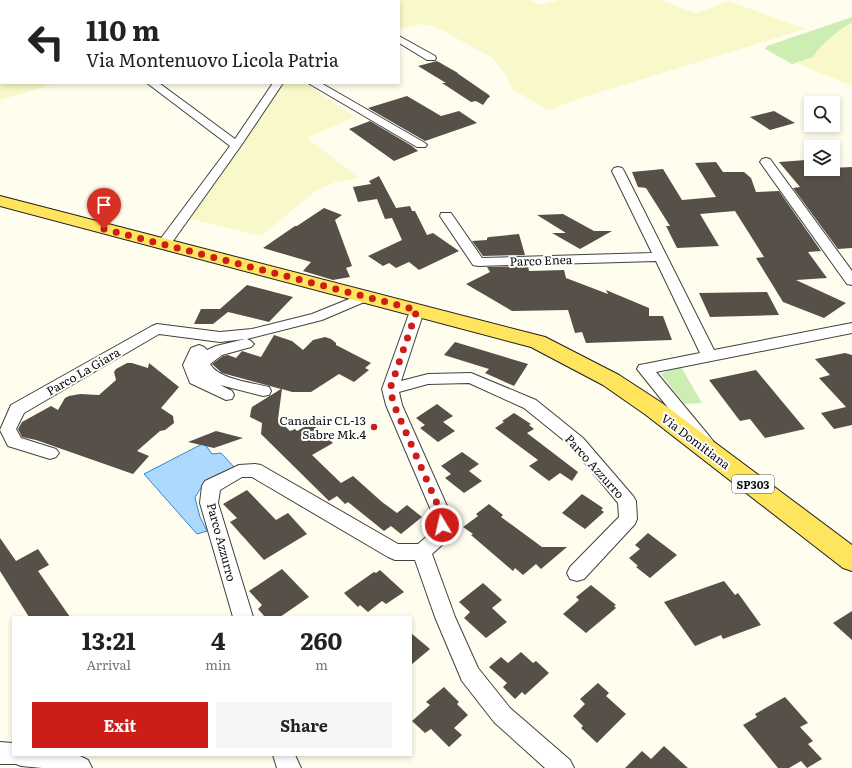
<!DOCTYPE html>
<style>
:root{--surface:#fff;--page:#f6f6f6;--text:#222;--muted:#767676;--accent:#cc1d18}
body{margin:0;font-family:Literata,serif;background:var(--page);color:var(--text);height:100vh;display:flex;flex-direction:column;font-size:15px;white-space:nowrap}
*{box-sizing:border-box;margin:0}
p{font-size:13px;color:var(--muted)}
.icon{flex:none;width:22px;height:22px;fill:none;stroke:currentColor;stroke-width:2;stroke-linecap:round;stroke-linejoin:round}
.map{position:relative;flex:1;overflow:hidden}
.panel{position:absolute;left:12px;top:616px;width:400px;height:140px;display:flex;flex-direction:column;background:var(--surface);border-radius:0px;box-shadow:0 2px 6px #0003}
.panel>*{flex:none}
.top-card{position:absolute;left:0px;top:0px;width:400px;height:84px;box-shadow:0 2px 6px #0003;background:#fff;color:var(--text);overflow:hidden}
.fabs{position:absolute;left:804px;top:96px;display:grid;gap:8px}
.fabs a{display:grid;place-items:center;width:36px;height:36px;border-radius:0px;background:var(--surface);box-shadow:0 2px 6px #0003;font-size:20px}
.pin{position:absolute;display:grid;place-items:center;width:34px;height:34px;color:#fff;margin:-41px -17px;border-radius:50% 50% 50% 0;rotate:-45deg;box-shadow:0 0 4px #0007}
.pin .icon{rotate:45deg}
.me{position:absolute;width:44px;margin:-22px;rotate:351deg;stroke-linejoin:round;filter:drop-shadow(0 0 3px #0008)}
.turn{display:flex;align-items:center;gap:14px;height:84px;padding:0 20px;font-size:18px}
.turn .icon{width:52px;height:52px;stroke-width:2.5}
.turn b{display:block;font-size:28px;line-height:34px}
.eta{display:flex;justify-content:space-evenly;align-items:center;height:68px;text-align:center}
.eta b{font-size:24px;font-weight:700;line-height:28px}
.action{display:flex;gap:8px;margin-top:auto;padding:8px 20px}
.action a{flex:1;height:46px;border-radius:0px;background:var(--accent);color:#fff;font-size:16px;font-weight:700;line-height:46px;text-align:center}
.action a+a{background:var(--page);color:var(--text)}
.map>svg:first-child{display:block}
.farmland{fill:#f8f8cb}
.green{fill:#cdeeb3}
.water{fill:#add9fc;stroke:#2d88db}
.building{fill:#575049}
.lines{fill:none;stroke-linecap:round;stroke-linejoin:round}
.minor-casing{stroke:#414141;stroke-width:2}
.primary-casing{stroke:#1f1f1f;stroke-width:2}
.minor{fill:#fff;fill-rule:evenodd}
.primary{fill:#ffe45e;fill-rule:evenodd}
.route{stroke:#cc1d18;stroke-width:7;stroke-dasharray:0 12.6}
.poi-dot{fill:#cc1d18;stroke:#fff;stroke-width:1.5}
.labels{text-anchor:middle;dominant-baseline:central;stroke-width:4;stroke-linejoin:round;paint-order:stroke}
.shield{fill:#fff;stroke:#565656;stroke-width:1}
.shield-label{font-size:11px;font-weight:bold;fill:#0e0e0e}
.street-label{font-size:12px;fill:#0e0e0e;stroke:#fff}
.poi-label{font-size:12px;fill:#0e0e0e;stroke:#fff;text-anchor:end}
</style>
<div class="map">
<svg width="852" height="768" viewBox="0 0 852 768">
<rect width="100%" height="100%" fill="#fffdee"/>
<g class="farmland">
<polygon points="0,0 138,0 139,1 1,1 1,83 57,83 0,100"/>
<polygon points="357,0 530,0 541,5 559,0 660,0 696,13 729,1 805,29 581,98 556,107 549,111 512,89 505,73 491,57 434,26 422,24 404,28 399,26 399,1 356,1"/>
<polygon points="852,22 852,86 796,63 813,57 820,47 830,37"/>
<polygon points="284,83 305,83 355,117 307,138 359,178 336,182 317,190 261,236 186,218"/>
</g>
<g class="green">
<path d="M 852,17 L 852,22 C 837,32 823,41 813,57 L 792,64 L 765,49 L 767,46 Z"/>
<polygon points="680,365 702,403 684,404 661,374"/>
</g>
<path class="water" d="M 204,443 L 212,454 L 221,453 L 235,468 C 214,475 205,478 195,498 L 200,517 L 207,531 L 197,534 L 144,474 Z"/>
<g class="building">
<polygon points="437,61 458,73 457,73 489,95 490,97 488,98 483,105 476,101 471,102 442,83 446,83 418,66"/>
<polygon points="407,96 441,116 459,111 477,123 425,141 368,108"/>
<polygon points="774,111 795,123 770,130 750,117"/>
<polygon points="370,121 412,146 418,151 394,161 349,129"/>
<polygon points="806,160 811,165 811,169 852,167 852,248 838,249 793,188 800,187 779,162"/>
<polygon points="716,162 723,172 744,172 751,178 756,192 779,191 821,251 808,252 827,278 796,280 846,303 824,318 783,302 756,258 764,257 735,211 700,214 719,246 677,248 666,226 670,226 646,188 638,187 632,172 663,169 682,200 716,197 695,163"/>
<polygon points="379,176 396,208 410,206 412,211 415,211 427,235 433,233 459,251 419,270 409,262 396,268 389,263 383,266 368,256 402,240 392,218 385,219 377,199 358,202 353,187 371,184 369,181"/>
<polygon points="324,208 342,215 335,220 352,266 346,268 350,277 333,280 303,271 311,262 263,248 295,226 297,226"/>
<polygon points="563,214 594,231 612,231 580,249 552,233 566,233 537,215"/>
<polygon points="519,234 525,255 483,256 472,241 487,240 487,238 489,237"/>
<polygon points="528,266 529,271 564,270 566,278 608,294 606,290 649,308 649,316 663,316 672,340 586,343 582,332 575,333 568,310 512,311 466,284 490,272 487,267"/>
<polygon points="247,285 293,297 269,322 228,312 213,324 194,324 201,309 220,309"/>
<polygon points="767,292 779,315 710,317 699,293"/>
<polygon points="274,335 292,341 303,350 313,340 325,337 331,339 336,343 336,345 371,363 365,368 369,370 354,382 339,374 311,392 292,392 282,389 278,419 290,431 295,429 297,431 311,423 333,443 312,455 341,483 353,476 382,502 397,513 407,505 422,517 401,534 391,526 384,531 348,502 345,504 337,496 329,501 261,434 262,423 250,417 251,410 252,407 281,389 222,373 212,364 223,356 228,355 236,358 242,351 261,357"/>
<polygon points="455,342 528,364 514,386 485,373 489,369 444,355"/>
<polygon points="845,353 852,355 852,425 834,429 821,413 846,407 819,378 830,375 815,359"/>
<polygon points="127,363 132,363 148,368 149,363 179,387 161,408 173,416 174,423 165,430 160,431 137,451 149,456 133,474 36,440 22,437 18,429 22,422 51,406 58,410 65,398 69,396 80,394 99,395 116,380 114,372 116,369"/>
<polygon points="756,370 805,429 765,438 750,419 740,421 709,380"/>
<polygon points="437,404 453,416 443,422 455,431 438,442 420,428 425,425 416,418"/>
<polygon points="514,413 531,424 529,425 534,429 527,433 578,472 572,481 560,473 549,481 529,466 538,460 495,428 504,422 502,421"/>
<polygon points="216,431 243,438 214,448 188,442"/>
<polygon points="462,452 479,464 469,471 482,481 464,493 445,478 451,474 441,466"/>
<polygon points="247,490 276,520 288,513 307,534 264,560 230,522 237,518 223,504"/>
<polygon points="582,494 603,508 601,510 604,512 585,529 562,513"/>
<polygon points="489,504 503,515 501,517 542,547 567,547 541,569 536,564 523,575 515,568 513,571 471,535 473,534 463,527 478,516 476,514"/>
<polygon points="648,533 677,555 650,578 636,567 638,566 629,558 640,549 635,545"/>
<polygon points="0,538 16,561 38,549 49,565 38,571 70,617 29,617 0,571"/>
<polygon points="282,569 309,597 280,617 265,617 258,609 262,605 249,591"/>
<polygon points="380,570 404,592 386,604 382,601 368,612 360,605 358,607 344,593 374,572 376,573"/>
<polygon points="724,581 735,595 738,593 761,625 723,639 721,635 695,646 664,602"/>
<polygon points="483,583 502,600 492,608 507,622 486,638 464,618 470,612 459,602"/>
<polygon points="591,585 616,605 614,606 616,608 586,633 563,614 579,600 576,597"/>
<polygon points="852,611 852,640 833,623"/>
<polygon points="411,633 430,649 411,665"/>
<polygon points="521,652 533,663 536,661 549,673 525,695 522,692 515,699 503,687 507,683 489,667 501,657 508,663"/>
<polygon points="598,683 609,693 606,696 626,714 597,743 581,728 583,726 573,716 585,704 580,699"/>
<polygon points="444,687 459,702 457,704 468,715 454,728 462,735 449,747 431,729 425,733 412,721 430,705 426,702"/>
<polygon points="785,697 808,723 800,727 813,741 808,744 822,759 807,768 801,761 789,768 778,768 743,725 757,717 755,714"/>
<polygon points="664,746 688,768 625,768 642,751 651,759"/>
</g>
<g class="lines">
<defs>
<g id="minor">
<rect x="245" y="0" width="10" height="1"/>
<rect x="315" y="0" width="9" height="1"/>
<polygon points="399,36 435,56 436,58 435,60 427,60 399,43"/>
<polygon points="147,83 159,83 235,139 273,83 283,83 240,147 168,248 158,248 156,245 230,146"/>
<polygon points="308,83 321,83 425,143 427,145 425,147 417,147"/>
<polygon points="766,158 770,159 852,271 852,285 847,284 760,162 762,159"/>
<polygon points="618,167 622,168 624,171 714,350 852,323 852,333 656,372 710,437 713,441 710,445 704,447 698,445 637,369 639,365 645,364 700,353 656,261 478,266 473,265 440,216 441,213 451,213 482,258 652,253 612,171 614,168"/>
<path d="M 364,293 L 369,294 L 371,297 L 369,300 L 322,320 L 247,339 L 251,341 L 254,344 L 251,347 L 222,355 L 210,364 C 218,379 253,383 269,387 L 271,391 L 269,395 L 263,396 L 220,385 L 232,391 L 234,395 L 232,399 L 226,400 L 190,383 L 183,365 L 191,348 L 199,345 L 204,347 L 207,350 L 216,346 L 245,339 L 220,342 L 159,334 L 24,413 L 16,429 L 21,438 L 56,449 L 59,453 L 56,457 L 50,459 L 8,446 L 0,430 L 11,405 L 152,326 L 157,324 L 220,332 L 252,329 L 312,314 Z"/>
<path d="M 417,307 L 422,308 L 424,311 L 401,381 L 428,374 L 471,373 L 536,400 L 583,438 L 633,496 L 636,501 L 637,519 L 635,524 L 584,579 L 577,581 L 570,579 L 567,573 L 570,567 L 619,517 L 618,503 L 571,446 L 524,408 L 469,383 L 428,384 L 399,392 L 402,405 L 451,515 C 450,540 451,537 432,554 L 455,617 L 478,668 L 510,708 L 570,760 L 574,768 L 545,768 L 494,722 L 462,681 L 435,617 L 415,560 L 395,560 L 388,557 L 252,477 L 242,477 L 220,490 L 218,503 L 253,617 L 233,617 L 200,503 L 202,486 L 205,481 L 239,465 L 255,464 L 261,465 L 398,544 L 418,544 L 432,532 L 433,515 L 386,405 L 382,389 L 410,311 L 412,308 Z"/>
<polygon points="0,742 13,743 13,755 78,755 88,760 92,768 42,768 21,766 16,764 0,764"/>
<polygon points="273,755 295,755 301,768 277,768"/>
</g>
<polygon id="primary" points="0,196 545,337 619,375 662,403 852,545 852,571 843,568 646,415 603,385 531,347 0,206"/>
</defs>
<use href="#minor" class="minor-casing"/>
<use href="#primary" class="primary-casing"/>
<use href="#minor" class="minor"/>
<use href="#primary" class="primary"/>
</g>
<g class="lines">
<polyline class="route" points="104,229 417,310 390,389 394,405 442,515 442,525"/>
</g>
<circle class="poi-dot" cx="374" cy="427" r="4"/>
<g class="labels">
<rect class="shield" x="732" y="475" width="42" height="18" rx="3"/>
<g class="shield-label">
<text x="753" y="484">SP303</text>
</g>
<g class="street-label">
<text transform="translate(541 260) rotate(-2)">Parco Enea</text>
<text transform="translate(83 371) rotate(-30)">Parco La Giara</text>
<text transform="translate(696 441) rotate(37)">Via Domitiana</text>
<text transform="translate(595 466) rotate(48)">Parco Azzurro</text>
<text transform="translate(222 542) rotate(75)">Parco Azzurro</text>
</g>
<g class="poi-label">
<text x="366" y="420">Canadair CL-13<tspan x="366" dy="14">Sabre Mk.4</tspan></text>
</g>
</g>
</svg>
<div class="fabs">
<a><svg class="icon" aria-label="search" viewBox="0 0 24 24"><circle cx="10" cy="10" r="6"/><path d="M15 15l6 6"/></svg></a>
<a><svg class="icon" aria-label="layers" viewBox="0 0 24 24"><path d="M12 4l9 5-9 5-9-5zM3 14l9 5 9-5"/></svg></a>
</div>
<div class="pin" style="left:104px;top:229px;background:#d93025"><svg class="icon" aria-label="arrive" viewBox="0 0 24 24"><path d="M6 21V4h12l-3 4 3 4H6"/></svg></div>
<svg class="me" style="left:442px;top:525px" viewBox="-20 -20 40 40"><circle r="17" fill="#cc1d18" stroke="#fff" stroke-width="3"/><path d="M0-11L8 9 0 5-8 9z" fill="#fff"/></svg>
<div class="top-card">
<div class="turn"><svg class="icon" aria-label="left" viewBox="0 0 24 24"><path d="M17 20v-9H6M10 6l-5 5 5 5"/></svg><div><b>110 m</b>Via Montenuovo Licola Patria</div></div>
</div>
<section class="panel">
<div class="eta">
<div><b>13:21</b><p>Arrival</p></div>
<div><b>4</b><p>min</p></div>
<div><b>260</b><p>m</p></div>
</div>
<div class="action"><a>Exit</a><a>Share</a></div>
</section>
</div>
